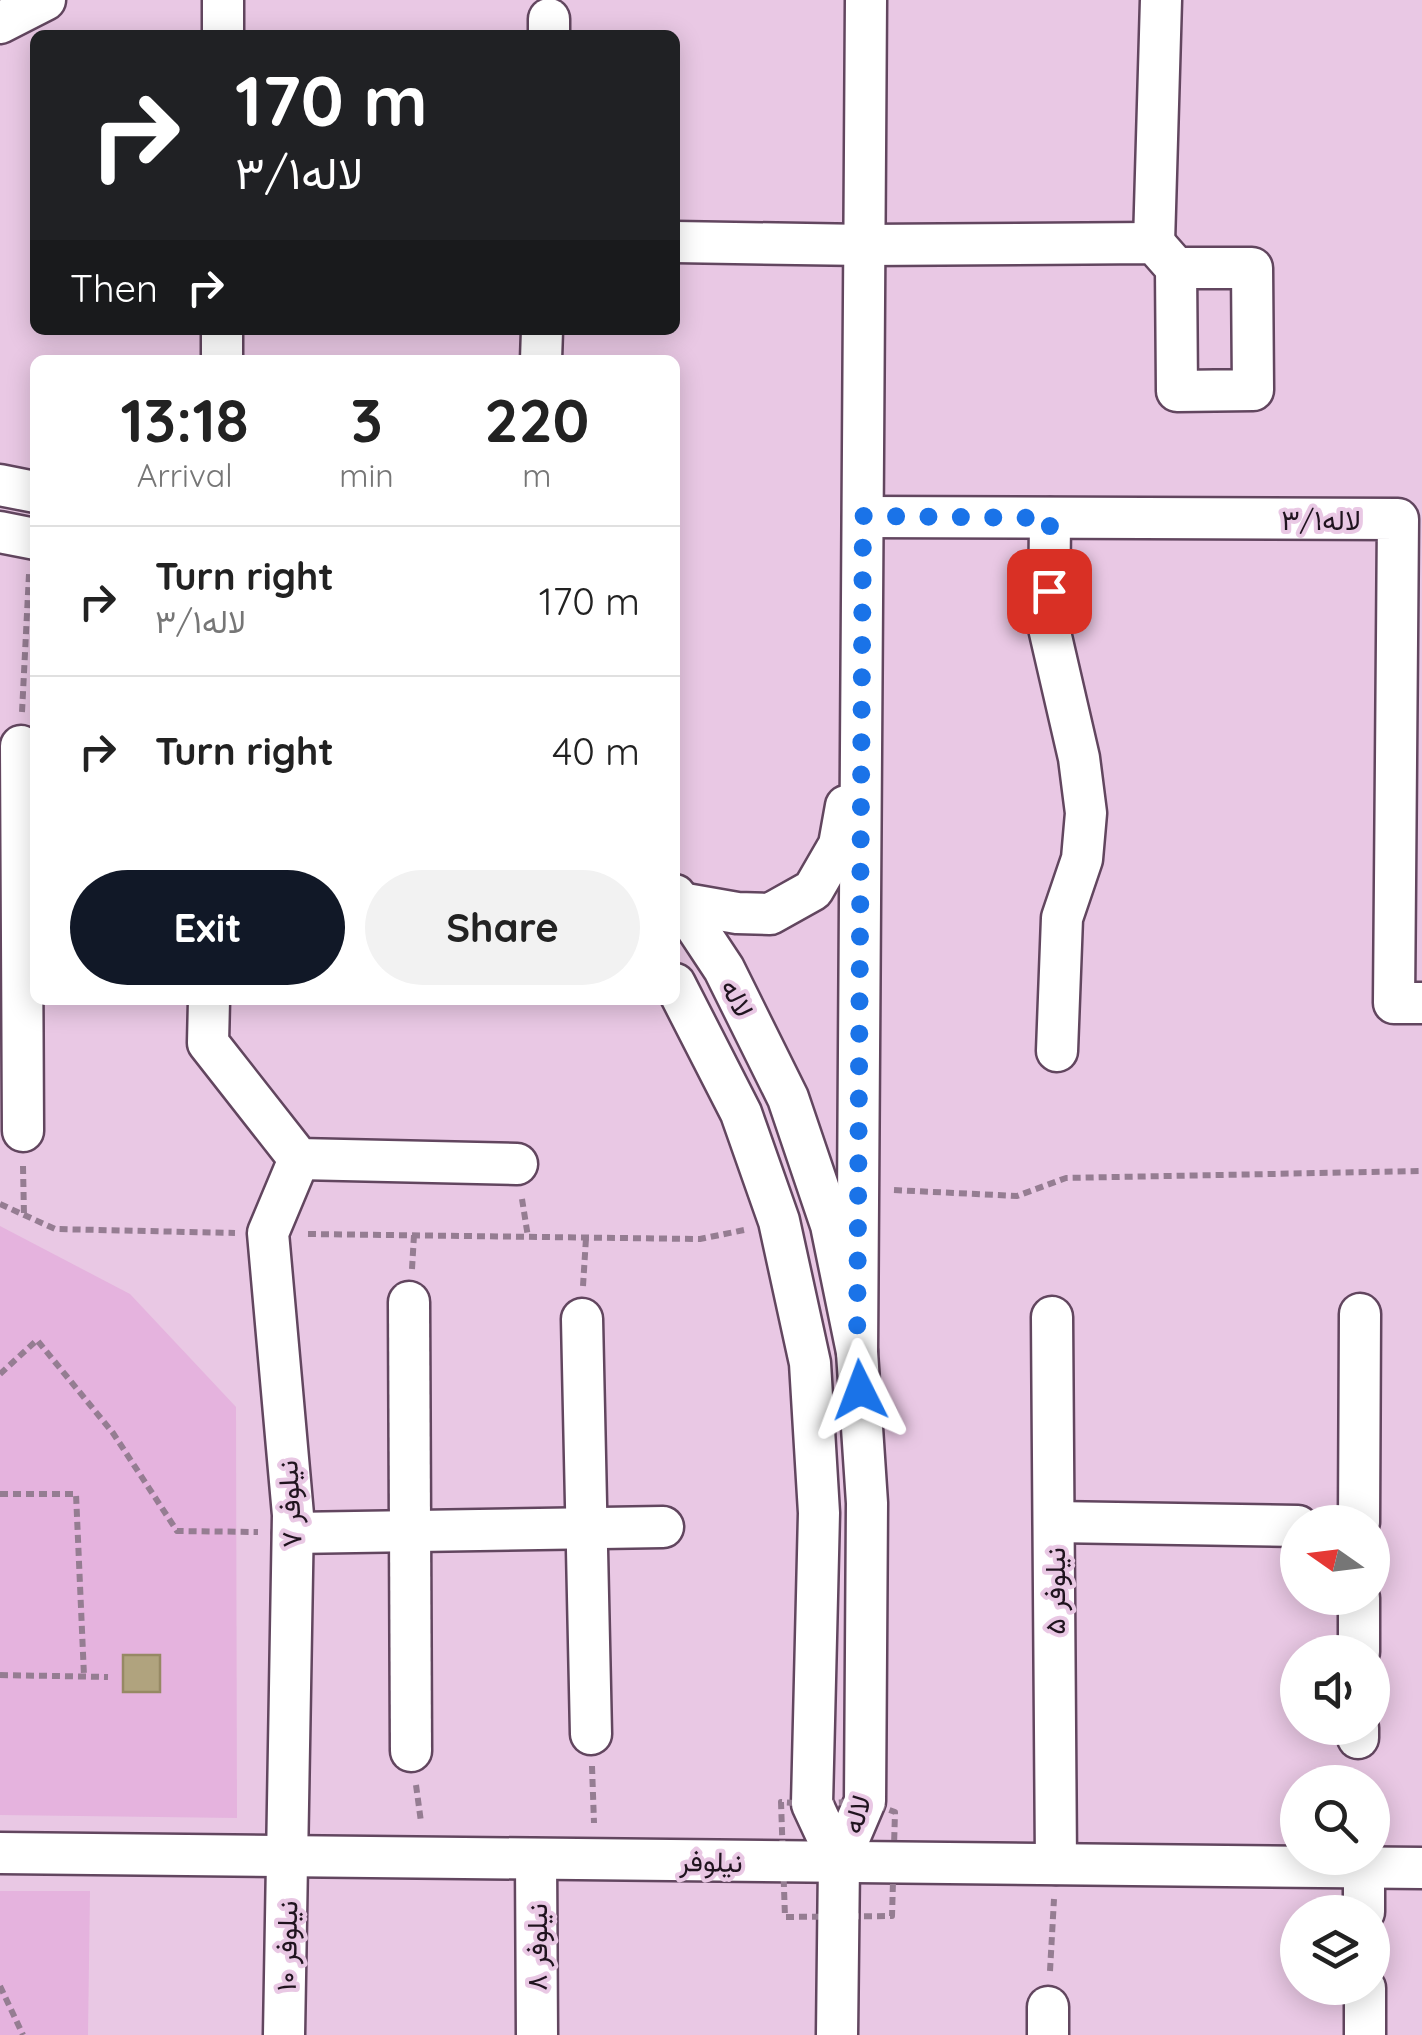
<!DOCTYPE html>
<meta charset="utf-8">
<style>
:root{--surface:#fff;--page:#f2f2f2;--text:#222;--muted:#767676;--line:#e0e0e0;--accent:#111827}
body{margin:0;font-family:Quicksand,Vazirmatn,sans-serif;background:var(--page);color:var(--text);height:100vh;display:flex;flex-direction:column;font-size:38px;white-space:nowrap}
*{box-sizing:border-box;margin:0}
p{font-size:32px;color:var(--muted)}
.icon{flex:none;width:55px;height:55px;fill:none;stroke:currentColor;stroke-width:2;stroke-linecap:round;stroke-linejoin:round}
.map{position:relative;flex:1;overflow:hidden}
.details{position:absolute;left:30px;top:355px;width:650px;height:650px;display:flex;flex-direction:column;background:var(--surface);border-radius:15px;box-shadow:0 5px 25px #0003}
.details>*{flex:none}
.guide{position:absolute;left:30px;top:30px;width:650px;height:305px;border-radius:15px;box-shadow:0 5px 25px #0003;background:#202124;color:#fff;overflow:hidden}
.needle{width:65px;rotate:284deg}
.controls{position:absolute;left:1280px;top:1505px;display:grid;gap:20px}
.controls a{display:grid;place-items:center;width:110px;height:110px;border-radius:50%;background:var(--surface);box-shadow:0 5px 25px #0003;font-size:50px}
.pin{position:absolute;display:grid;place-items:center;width:85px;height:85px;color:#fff;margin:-42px;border-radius:20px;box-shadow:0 5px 15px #0006}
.me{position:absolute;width:110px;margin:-55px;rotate:357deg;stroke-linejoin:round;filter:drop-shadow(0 0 8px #0008)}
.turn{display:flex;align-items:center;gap:35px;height:210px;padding:0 40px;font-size:45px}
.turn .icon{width:130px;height:130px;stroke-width:2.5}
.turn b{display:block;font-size:70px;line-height:85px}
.then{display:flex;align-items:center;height:95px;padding:0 40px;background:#0003;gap:20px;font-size:38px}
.eta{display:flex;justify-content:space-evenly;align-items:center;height:170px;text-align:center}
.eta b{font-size:60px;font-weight:800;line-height:70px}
.button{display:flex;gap:20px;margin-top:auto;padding:20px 40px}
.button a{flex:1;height:115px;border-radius:60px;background:var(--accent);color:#fff;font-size:40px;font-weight:800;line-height:115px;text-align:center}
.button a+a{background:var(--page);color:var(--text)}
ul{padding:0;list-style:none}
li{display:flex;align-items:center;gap:30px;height:150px;padding:0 40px;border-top:2px solid var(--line)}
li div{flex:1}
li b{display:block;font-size:38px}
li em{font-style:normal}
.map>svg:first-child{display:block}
.green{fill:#e5b3de}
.building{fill:#b0a37e;stroke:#968964;stroke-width:2.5}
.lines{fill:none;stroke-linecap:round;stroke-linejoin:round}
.street-casing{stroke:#62465f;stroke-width:45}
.path{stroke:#957d92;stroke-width:6;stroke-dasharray:8 5;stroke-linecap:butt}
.street{stroke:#fff;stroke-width:40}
.route{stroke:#1a73e8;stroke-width:18;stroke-dasharray:0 32.4}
.labels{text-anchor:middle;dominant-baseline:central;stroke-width:8;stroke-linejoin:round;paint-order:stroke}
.street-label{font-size:28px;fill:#20141f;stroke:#e9c8e4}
</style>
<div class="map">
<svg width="1422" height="2035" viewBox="0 0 1422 2035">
<rect width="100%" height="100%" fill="#e9c8e4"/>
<g class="green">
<polygon points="0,1226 130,1294 236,1407 237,1818 0,1815"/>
<polygon points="0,1891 90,1891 88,2035 0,2035"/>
</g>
<rect class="building" x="123" y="1655" width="37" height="37"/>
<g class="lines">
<defs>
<g id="street">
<polyline points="0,23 45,0"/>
<polyline points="223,35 223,0"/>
<polyline points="549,35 549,19"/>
<polyline points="675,242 865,245 1154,243 1176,268 1177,391 1253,390 1252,268 1176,268"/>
<polyline points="1154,243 1161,0"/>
<polyline points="222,330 222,360"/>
<polyline points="541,360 542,330"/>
<polyline points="0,485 35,492"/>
<polyline points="863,517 1398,519 1394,1003 1422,1003"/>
<polyline points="1050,518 1049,628 1079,758 1086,813 1082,859 1062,918 1057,1051"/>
<polyline points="0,532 35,539"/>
<polyline points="21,746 23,1131"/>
<polyline points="675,895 724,969 788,1098 831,1225 857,1352 867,1503 865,1801 839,1862 837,2035"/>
<polyline points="680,903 737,913 770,914 813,890 839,845 846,806"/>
<polyline points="675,984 741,1113 779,1221 810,1363 819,1513 812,1804 839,1862"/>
<polyline points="209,1000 208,1043 299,1159 517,1164"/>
<polyline points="409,1302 411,1751"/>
<polyline points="1052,1317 1056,1864"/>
<polyline points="582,1319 591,1734"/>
<polyline points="857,1352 866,0"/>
<polyline points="1054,1522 1298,1526"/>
<polyline points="1359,1522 1360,1314"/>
<polyline points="293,1533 663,1527"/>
<polyline points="1359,1652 1359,1598"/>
<polyline points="1358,1738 1358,1728"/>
<polyline points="0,1853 1422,1868"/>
<polyline points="536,1859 537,2035"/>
<polyline points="1364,1868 1364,1912"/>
<polyline points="1365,1988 1365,2035"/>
<polyline points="1048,2007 1048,2035"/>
<polyline points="284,2035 293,1515 268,1233 299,1159"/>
</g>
</defs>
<use href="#street" class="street-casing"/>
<g class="path">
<polyline points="22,712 29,574"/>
<polyline points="23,1166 24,1215"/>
<polyline points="894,1190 1017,1196 1066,1178 1422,1171"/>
<polyline points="522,1199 528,1237"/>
<polyline points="0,1204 55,1229 235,1233"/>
<polyline points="308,1234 700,1239 744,1230"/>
<polyline points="412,1269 414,1235"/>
<polyline points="583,1286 586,1238"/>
<polyline points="0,1374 37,1340 113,1433 177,1531 258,1532"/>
<polyline points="0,1494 76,1494 84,1676"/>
<polyline points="0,1675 108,1677"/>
<polyline points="592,1766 594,1823"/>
<polyline points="416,1785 421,1822"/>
<polygon points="865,1801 895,1812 892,1916 785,1917 781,1802 812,1804"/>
<polyline points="1050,1971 1054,1899"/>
<polyline points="0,1986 23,2035"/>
</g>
<use href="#street" class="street"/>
</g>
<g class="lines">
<polyline class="route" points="860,1390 857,1352 863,516 1050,518 1049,591"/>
</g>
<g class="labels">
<g class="street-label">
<text x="1321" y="519">لاله۳/۱</text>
<text transform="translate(738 998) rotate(64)">لاله</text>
<text transform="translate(289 1504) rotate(-93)">نیلوفر ۷</text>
<text transform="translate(1054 1591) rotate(-90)">نیلوفر ۵</text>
<text transform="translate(856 1814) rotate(-73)">لاله</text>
<text transform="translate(711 1861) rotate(1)">نیلوفر</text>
<text transform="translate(286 1946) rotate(-89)">نیلوفر ۱۰</text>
<text transform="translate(536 1947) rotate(-90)">نیلوفر ۸</text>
</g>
</g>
</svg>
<div class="controls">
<a><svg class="needle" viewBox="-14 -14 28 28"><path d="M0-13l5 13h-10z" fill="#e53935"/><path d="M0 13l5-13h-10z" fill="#767676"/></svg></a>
<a><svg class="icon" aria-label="sound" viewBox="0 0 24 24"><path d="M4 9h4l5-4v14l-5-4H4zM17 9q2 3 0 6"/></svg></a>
<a><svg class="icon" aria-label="search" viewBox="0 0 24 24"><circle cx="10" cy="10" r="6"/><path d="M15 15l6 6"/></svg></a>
<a><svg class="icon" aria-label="layers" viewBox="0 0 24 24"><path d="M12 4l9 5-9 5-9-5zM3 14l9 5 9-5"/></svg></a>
</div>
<div class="pin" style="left:1049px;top:591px;background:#d93025"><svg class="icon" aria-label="arrive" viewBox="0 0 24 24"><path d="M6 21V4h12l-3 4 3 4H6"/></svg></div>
<svg class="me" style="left:860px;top:1390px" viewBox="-20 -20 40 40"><path d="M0-17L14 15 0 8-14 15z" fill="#1a73e8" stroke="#fff" stroke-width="4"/></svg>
<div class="guide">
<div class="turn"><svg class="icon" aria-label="right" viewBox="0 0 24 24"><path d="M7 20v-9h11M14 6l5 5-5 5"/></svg><div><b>170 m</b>لاله۳/۱</div></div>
<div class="then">Then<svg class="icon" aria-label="right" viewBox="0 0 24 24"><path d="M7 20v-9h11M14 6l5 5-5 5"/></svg></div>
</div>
<section class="details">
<div class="eta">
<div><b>13:18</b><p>Arrival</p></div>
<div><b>3</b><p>min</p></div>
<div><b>220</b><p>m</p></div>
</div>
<ul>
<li><svg class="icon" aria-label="right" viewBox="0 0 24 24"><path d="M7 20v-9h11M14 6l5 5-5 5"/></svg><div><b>Turn right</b><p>لاله۳/۱</p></div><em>170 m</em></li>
<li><svg class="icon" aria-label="right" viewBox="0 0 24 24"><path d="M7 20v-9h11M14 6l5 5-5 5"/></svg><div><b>Turn right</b></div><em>40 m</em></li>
</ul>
<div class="button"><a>Exit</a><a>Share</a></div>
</section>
</div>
